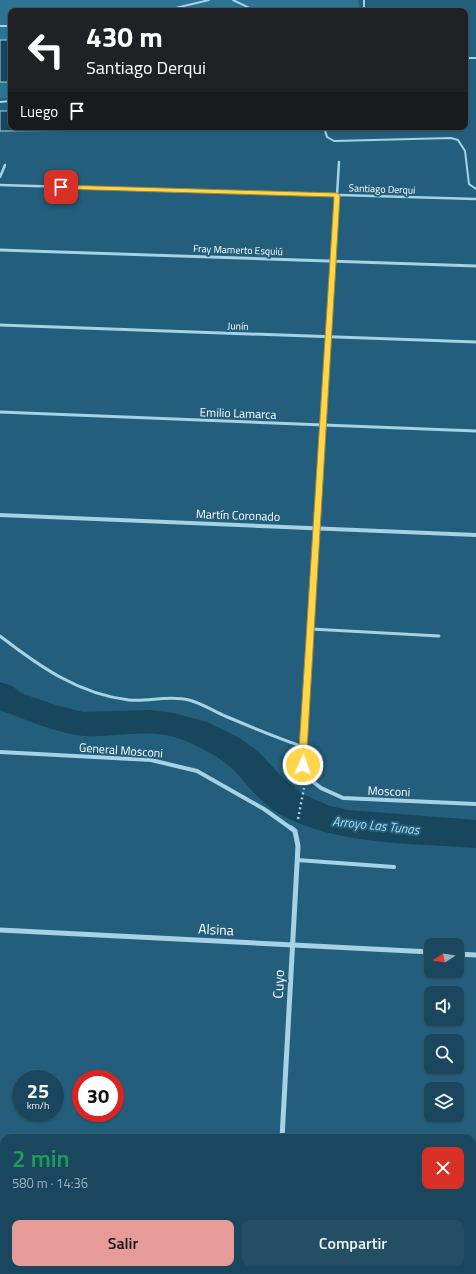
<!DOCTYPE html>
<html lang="es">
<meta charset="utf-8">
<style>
:root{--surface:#1a475d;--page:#234e63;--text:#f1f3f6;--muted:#9fb2bc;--line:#385f72;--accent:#e69b98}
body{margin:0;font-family:"Titillium Web",sans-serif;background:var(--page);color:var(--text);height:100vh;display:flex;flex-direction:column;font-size:15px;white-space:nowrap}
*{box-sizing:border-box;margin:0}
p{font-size:13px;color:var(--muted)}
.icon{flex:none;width:22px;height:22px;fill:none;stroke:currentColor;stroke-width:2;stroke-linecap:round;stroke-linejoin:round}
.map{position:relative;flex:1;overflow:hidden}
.side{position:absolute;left:0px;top:1134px;width:476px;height:140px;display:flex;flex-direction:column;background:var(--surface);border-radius:12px 12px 0 0;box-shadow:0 1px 3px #0004,0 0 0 1px var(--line)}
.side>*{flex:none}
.hud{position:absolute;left:8px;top:8px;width:460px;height:122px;border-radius:8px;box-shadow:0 1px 3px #0004,0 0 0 1px var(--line);background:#202124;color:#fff;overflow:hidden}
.needle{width:26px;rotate:258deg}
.tools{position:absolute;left:424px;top:938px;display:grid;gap:8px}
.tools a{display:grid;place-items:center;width:40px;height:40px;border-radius:8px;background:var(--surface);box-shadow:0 1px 3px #0004,0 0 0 1px var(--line);font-size:20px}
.speed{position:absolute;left:12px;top:1070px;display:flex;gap:8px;font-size:20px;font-weight:700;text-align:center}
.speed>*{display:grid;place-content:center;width:52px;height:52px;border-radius:50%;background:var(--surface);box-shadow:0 1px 3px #0004,0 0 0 1px var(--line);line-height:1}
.speed small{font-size:10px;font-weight:400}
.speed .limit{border:6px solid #d22;background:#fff;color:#111}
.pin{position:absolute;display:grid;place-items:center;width:34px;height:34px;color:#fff;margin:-17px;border-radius:8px;box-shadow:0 2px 6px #0006}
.me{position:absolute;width:44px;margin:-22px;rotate:3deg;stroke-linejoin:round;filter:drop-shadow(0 0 3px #0008)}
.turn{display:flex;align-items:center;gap:14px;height:84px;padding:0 12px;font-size:18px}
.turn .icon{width:52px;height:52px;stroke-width:2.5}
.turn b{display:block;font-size:28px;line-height:34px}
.then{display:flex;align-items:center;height:38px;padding:0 12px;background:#0003;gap:8px;font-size:15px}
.round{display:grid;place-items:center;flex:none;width:42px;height:42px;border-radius:8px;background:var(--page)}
.head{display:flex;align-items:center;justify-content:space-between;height:68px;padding:0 12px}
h1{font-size:24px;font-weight:600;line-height:30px;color:#1e9e55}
.button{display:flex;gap:8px;margin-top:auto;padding:8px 12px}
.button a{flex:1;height:46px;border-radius:8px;background:var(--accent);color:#111;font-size:16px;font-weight:600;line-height:46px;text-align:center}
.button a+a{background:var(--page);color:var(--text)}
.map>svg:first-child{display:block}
.green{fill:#2d7494}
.water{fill:#18465c;stroke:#9ad0e6}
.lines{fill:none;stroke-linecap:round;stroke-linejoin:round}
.river{fill:#18465c;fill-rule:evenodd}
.path{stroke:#a6d2e5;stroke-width:2.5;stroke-dasharray:2 3;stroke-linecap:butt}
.lane-far2{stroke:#a6d2e5;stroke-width:2}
.lane-far1{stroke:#a6d2e5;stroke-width:3}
.lane{stroke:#a6d2e5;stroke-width:4}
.street-far3{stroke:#a6d2e5;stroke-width:2.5}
.street-far2{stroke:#a6d2e5;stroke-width:3}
.street-far1{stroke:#a6d2e5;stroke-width:4}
.street{stroke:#a6d2e5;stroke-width:5}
.route{fill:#ffd54a;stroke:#a68a30}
.labels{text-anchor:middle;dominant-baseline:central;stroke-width:4;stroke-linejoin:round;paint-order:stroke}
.far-street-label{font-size:10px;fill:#fff;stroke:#235f7c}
.street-label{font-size:12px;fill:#fff;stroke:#235f7c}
.water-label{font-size:13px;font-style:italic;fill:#b1dbed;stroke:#235f7c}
.near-street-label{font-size:14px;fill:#fff;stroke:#235f7c}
</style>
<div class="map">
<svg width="476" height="1274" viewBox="0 0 476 1274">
<rect width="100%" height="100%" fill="#235f7c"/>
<polygon class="green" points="0,0 358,0 360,11 11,11 11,97 0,99"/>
<g class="water">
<rect x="0" y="40" width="11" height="42"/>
<polygon points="0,111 11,111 11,127 135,127 134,130 0,131"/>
</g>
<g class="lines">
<path class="river" d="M 0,682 L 12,686 L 21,693 L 56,705 L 83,712 L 149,710 L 174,713 L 207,722 L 238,737 L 259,752 L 281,776 L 303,794 L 330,806 L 348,810 L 476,820 L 476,848 C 412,843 335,846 278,813 C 261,803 248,786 235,771 C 221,758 201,747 183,740 C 152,727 116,738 84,736 C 60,734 23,719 0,710 Z"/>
<polyline class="path" points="298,819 304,788"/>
<g class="lane-far2">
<polyline points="233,0 256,11"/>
<polyline points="364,0 364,11"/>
<polyline points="163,11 209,0"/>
<polyline points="0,26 11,26"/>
<polyline points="465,58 476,58"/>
<polyline points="0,102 11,101"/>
<polyline points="324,127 327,137 334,141 451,138 458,140 465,151 469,184 476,189"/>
</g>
<g class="lane-far1">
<polyline points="311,629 439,636"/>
<path d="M 0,636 C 39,666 78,694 129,700 C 148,702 169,695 189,700 C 201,703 214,711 225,716 C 251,727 277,738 304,747"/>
</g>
<polyline class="lane" points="297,860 394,867"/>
<g class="street-far3">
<polyline points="0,177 5,165"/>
<polyline points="0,185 476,199"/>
<polyline points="336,211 339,162"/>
</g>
<g class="street-far2">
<polyline points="0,250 476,266"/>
<polyline points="0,325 476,342"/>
<polyline points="0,412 476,431"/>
<polyline points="320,482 336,210"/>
</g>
<g class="street-far1">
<polyline points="320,481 303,765 307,777 321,788 343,798 476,804"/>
<polyline points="0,515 476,535"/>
<polyline points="0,752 151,760 197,771 264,809 292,829"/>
</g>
<g class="street">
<polyline points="0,930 431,952"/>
<polyline points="457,954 476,955"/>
<polyline points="282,1138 298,846 295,831 291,828"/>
<polyline points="274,1270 274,1274"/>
<polyline points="0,1272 25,1274"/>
</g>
</g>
<polygon class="route" points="59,185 337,193 340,195 306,767 299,767 298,765 334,197 61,189 59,188"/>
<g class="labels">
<g class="far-street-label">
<text transform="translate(382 189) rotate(2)">Santiago Derqui</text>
<text transform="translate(238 250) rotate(2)">Fray Mamerto Esquiú</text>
<text transform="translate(238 326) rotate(2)">Junín</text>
</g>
<g class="street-label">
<text transform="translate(238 413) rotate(2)">Emilio Lamarca</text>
<text transform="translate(238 515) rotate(2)">Martín Coronado</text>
<text transform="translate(121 750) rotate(4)">General Mosconi</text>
<text transform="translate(389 791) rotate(2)">Mosconi</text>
</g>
<g class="water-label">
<text transform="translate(376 825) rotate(6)">Arroyo Las Tunas</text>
</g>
<g class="near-street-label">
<text transform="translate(216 929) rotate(3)">Alsina</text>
<text transform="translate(278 984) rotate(-87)">Cuyo</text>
</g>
</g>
</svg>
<div class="tools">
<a><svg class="needle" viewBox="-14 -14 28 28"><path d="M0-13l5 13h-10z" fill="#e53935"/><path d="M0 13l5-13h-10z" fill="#9fb2bc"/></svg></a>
<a><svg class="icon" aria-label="sound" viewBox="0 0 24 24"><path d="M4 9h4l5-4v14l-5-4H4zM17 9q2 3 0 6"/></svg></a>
<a><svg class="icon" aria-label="search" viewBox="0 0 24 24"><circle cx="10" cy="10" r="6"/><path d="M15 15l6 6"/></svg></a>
<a><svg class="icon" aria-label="layers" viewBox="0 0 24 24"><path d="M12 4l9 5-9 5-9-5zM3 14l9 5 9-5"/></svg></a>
</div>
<div class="speed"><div>25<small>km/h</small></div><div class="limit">30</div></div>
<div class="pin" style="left:61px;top:187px;background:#d93025"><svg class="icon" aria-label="arrive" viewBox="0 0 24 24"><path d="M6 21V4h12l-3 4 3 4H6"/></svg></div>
<svg class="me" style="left:303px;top:765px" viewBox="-20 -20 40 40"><circle r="17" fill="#ffd54a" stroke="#fff" stroke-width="3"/><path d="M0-11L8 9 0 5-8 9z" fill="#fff"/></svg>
<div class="hud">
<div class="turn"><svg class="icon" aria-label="left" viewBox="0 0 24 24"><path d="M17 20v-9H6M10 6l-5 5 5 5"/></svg><div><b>430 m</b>Santiago Derqui</div></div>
<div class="then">Luego<svg class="icon" aria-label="arrive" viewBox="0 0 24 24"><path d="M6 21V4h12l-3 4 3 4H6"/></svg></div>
</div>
<section class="side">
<div class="head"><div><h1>2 min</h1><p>580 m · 14:36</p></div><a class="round" style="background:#d93025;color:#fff"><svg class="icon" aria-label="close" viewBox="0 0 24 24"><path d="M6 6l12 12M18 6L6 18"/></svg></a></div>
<div class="button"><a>Salir</a><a>Compartir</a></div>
</section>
</div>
